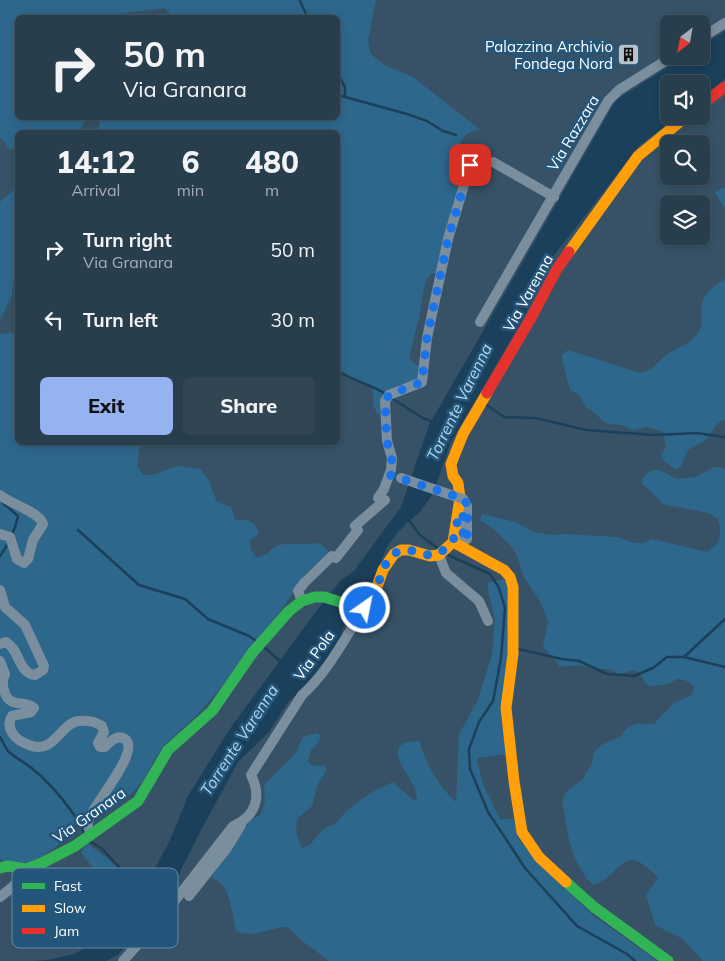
<!DOCTYPE html>
<style>
:root{--surface:#293e4c;--page:#314553;--text:#f1f3f6;--muted:#a5aeb5;--line:#455764;--accent:#95b2f1}
body{margin:0;font-family:Mulish,sans-serif;background:var(--page);color:var(--text);height:100vh;display:flex;flex-direction:column;font-size:19px;white-space:nowrap}
*{box-sizing:border-box;margin:0}
p{font-size:16px;color:var(--muted)}
.icon{flex:none;width:28px;height:28px;fill:none;stroke:currentColor;stroke-width:2;stroke-linecap:round;stroke-linejoin:round}
.map{position:relative;flex:1;overflow:hidden}
.panel{position:absolute;left:15px;top:130px;width:325px;height:315px;display:flex;flex-direction:column;background:var(--surface);border-radius:8px;box-shadow:0 2px 8px #0003,0 0 0 1px var(--line)}
.panel>*{flex:none}
.guide{position:absolute;left:15px;top:15px;width:325px;height:105px;border-radius:8px;box-shadow:0 2px 8px #0003,0 0 0 1px var(--line);background:#293e4c;color:var(--text);overflow:hidden}
.needle{width:32px;rotate:211deg}
.buttons{position:absolute;left:660px;top:15px;display:grid;gap:10px}
.buttons a{display:grid;place-items:center;width:50px;height:50px;border-radius:8px;background:var(--surface);box-shadow:0 2px 8px #0003,0 0 0 1px var(--line);font-size:25px}
.pin{position:absolute;display:grid;place-items:center;width:42px;height:42px;color:#fff;margin:-21px;border-radius:10px;box-shadow:0 2px 8px #0006}
.me{position:absolute;width:55px;margin:-28px;rotate:33deg;stroke-linejoin:round;filter:drop-shadow(0 0 4px #0008)}
.turn{display:flex;align-items:center;gap:18px;height:105px;padding:0 25px;font-size:22px}
.turn .icon{width:65px;height:65px;stroke-width:2.5}
.turn b{display:block;font-size:35px;line-height:42px}
.eta{display:flex;justify-content:space-evenly;align-items:center;height:85px;text-align:center}
.eta b{font-size:30px;font-weight:800;line-height:35px}
.action{display:flex;gap:10px;margin-top:auto;padding:10px 25px}
.action a{flex:1;height:58px;border-radius:8px;background:var(--accent);color:#111;font-size:20px;font-weight:800;line-height:58px;text-align:center}
.action a+a{background:var(--page);color:var(--text)}
ul{padding:0;list-style:none}
li{display:flex;align-items:center;gap:15px;height:70px;padding:0 25px}
li div{flex:1}
li b{display:block;font-size:19px}
li em{font-style:normal}
.map>svg:first-child{display:block}
.green{fill:#2e678c}
.water{fill:#1b405b}
.lines{fill:none;stroke-linecap:round;stroke-linejoin:round}
.stream{stroke:#1b405b;stroke-width:2.5}
.street{stroke:#7b8e9d;stroke-width:10}
.fast{stroke:#30b455;stroke-width:11}
.slow{stroke:#ff9f0a;stroke-width:11}
.jam{stroke:#e5322d;stroke-width:11}
.street-bridge{stroke:#7b8e9d;stroke-width:10}
.route{stroke:#1a73e8;stroke-width:9;stroke-dasharray:0 16.2}
.labels{text-anchor:middle;dominant-baseline:central;stroke-width:5;stroke-linejoin:round;paint-order:stroke}
.poi-label{font-size:15px;fill:#fff;stroke:#23567a;text-anchor:end}
.street-label{font-size:15px;fill:#fff;stroke:#23567a}
.water-label{font-size:16px;font-style:italic;fill:#b1d5ed;stroke:#23567a}
.key{fill:#23567a;stroke:#6589a2;stroke-width:1}
.key-label{font-size:14px;fill:#fff}
</style>
<div class="map">
<svg width="725" height="961" viewBox="0 0 725 961">
<rect width="100%" height="100%" fill="#375266"/>
<g class="green">
<path d="M 0,0 L 376,0 L 368,40 L 370,53 L 384,65 L 413,77 L 479,129 L 468,133 L 460,142 L 465,159 L 465,168 L 437,274 L 431,273 L 425,283 L 419,318 L 409,358 L 420,368 L 418,380 C 404,383 388,385 382,401 C 380,406 380,412 379,417 L 374,407 L 372,387 C 366,386 361,385 356,382 C 349,377 346,372 338,371 L 338,132 L 97,132 L 100,123 L 99,120 L 91,118 L 338,118 L 338,18 L 174,17 L 164,8 C 150,11 135,11 120,14 L 120,17 L 18,18 L 18,118 L 86,118 L 79,132 L 18,132 L 17,150 L 7,148 L 5,142 L 0,138 Z"/>
<polygon points="17,187 17,269 15,273 12,296 0,319 0,202"/>
<polygon points="725,187 725,209 715,192"/>
<path d="M 725,279 L 725,419 L 717,424 L 706,440 L 688,450 L 680,468 L 675,469 L 663,460 L 661,455 L 666,447 L 663,432 L 647,427 L 632,430 L 622,425 L 608,424 L 603,421 L 596,414 L 587,408 L 579,395 L 570,390 L 562,360 L 562,355 L 568,350 L 640,373 C 654,369 655,364 665,356 C 678,346 695,344 701,327 C 702,323 701,316 701,311 C 701,295 712,287 725,279 Z"/>
<path d="M 17,332 L 18,442 L 140,443 L 137,466 L 143,475 L 153,475 L 177,466 L 200,469 L 208,479 L 217,502 L 231,507 L 235,520 C 247,518 255,521 259,533 L 250,541 L 251,550 L 257,558 C 266,557 269,550 277,546 C 285,543 293,544 301,544 C 314,544 321,539 329,553 L 305,574 L 284,606 L 218,691 L 196,716 L 166,743 L 154,760 L 143,781 L 132,793 L 95,817 L 81,820 L 63,834 L 58,845 L 41,857 L 25,863 L 5,861 L 0,859 L 0,334 Z"/>
<path d="M 714,467 L 719,467 L 725,469 L 725,961 L 703,961 L 683,939 L 655,925 L 646,895 L 658,878 C 623,839 623,875 593,885 L 586,878 L 575,859 L 569,840 L 562,800 L 567,791 L 582,780 L 592,763 L 594,752 L 601,745 L 620,737 L 626,729 L 635,724 L 654,724 L 674,703 L 692,695 L 694,687 C 689,681 684,679 676,679 C 670,686 657,685 648,686 L 639,673 L 634,670 L 619,674 L 609,669 L 594,669 L 579,665 L 559,667 L 557,662 L 543,647 L 548,622 L 541,603 L 523,575 L 517,555 L 511,546 L 493,529 L 480,520 L 482,514 L 515,522 L 534,532 L 552,535 L 564,534 L 618,537 L 633,543 L 643,543 L 652,539 L 707,552 C 720,545 723,533 718,519 L 709,513 L 662,504 L 658,498 L 642,484 L 642,479 L 649,472 L 654,470 L 660,470 L 677,479 L 696,477 Z"/>
<path d="M 504,579 L 507,587 L 508,649 L 500,712 L 506,754 L 478,758 L 477,761 L 483,784 L 500,819 L 514,819 L 518,838 L 536,861 L 595,917 L 657,961 L 329,961 L 301,940 L 288,927 C 270,927 253,939 236,931 C 231,913 232,883 211,878 L 246,824 L 261,814 L 265,801 L 264,785 L 295,754 L 303,737 L 316,733 L 321,736 L 319,741 L 311,750 L 308,761 L 312,766 L 324,765 L 327,770 L 318,784 L 312,806 L 298,818 L 296,824 L 297,836 L 302,848 L 310,845 C 316,837 324,826 335,824 C 350,805 370,792 393,782 L 412,799 L 417,801 C 417,797 416,792 415,789 C 408,772 378,741 419,741 C 427,764 437,785 456,802 L 459,734 L 477,702 L 492,655 L 495,619 L 488,590 L 488,583 Z"/>
<polygon points="88,844 107,858 133,884 96,929 84,917 101,879 81,852"/>
</g>
<polygon class="water" points="725,31 725,79 701,98 701,84 669,84 669,116 678,116 640,145 545,267 538,288 523,319 450,444 433,494 419,513 409,521 396,534 386,549 372,584 348,613 340,638 324,667 301,691 288,702 269,732 238,762 200,832 169,894 118,955 106,961 31,961 48,960 74,954 103,938 130,912 145,887 170,840 188,796 229,730 317,610 341,580 354,571 401,507 429,425 616,100 685,56 701,56 701,46"/>
<g class="lines">
<g class="stream">
<polyline points="300,1 308,18"/>
<polyline points="338,75 345,87 345,96"/>
<polyline points="338,95 407,114 427,121 443,131 456,135"/>
<path d="M 338,371 C 353,381 370,384 386,394"/>
<polyline points="390,397 421,417 433,422"/>
<polyline points="485,404 504,417 536,418 586,430 654,435 696,433 725,437"/>
<polyline points="3,503 18,516 16,524 12,535"/>
<polyline points="407,518 420,535 439,549"/>
<polyline points="78,530 139,585 185,599 208,619 249,636 256,641"/>
<polyline points="448,555 490,574 499,588 505,608 501,658 493,701 479,722 469,749 470,769 488,812 525,868 577,926 627,954 635,961"/>
<polyline points="0,556 9,542"/>
<polyline points="263,646 281,662"/>
<polyline points="518,649 562,659 579,661 607,674 634,676 653,668 667,657 684,657 725,667"/>
<polyline points="684,657 725,619"/>
<path d="M 0,737 C 3,742 5,747 8,751 C 15,758 26,763 34,770 C 52,785 76,813 85,835"/>
<polyline points="89,841 101,848 143,892"/>
</g>
<g class="street">
<polyline points="701,38 725,23"/>
<polyline points="493,162 554,197"/>
<polyline points="480,322 608,101 619,90 673,56"/>
<path d="M 0,495 C 10,504 40,512 43,524 L 33,540 L 28,559 L 24,563 L 17,559 L 10,537 L 0,534"/>
<polyline points="378,498 384,489 391,470 392,458 387,441 385,401 389,395 422,382 427,338 448,239 470,165"/>
<polyline points="458,513 463,516 463,540 465,540 467,539 467,506 463,499"/>
<polyline points="439,555 446,573 479,601 488,621"/>
<path d="M 0,590 L 5,607 L 25,625 L 44,666 L 43,670 L 35,675 C 18,673 20,650 6,642 L 0,644"/>
<polyline points="302,601 298,591 304,583 332,556 336,558 358,530 355,526 385,500"/>
<path d="M 0,661 L 5,674 C 2,680 2,684 4,690 C 9,710 24,699 34,708 L 31,712 L 12,716 C 8,722 9,728 13,734 C 17,740 22,742 29,745 C 55,755 60,723 79,721 C 87,720 96,722 102,726 L 104,732 L 98,743 L 100,747 L 105,747 C 110,741 117,734 125,739 C 142,752 89,808 88,823 C 87,826 90,830 91,834"/>
<polyline points="189,896 227,848 241,825"/>
<polyline points="0,897 37,867"/>
<path d="M 123,961 L 163,916 L 233,826 C 256,816 262,797 251,775 L 302,695 C 329,671 344,638 365,608"/>
</g>
<g class="fast">
<polyline points="0,868 7,866 26,869 42,863 75,846 138,801 168,750 212,711 253,652 289,611 302,601 315,597 324,597 360,608"/>
<polyline points="566,882 594,907 668,961"/>
</g>
<g class="slow">
<polyline points="569,252 638,156 687,116"/>
<polyline points="453,542 504,570 510,577 513,587 513,654 506,708 514,781 522,832 539,857 566,882"/>
<polyline points="360,608 365,608 371,603 383,570 394,554 401,550 409,550 430,556 439,555 453,542 460,498 458,483 453,476 451,464 463,434 487,393"/>
</g>
<g class="jam">
<polyline points="701,105 725,87"/>
<polyline points="487,393 531,318 557,269 569,252"/>
</g>
<polyline class="street-bridge" points="401,478 463,499"/>
</g>
<g class="lines">
<path class="route" d="M 365,608 C 381,594 377,569 393,555 C 410,539 425,567 446,548 C 449,545 452,543 453,540 C 457,531 457,522 458,513 L 463,516 L 463,540 L 465,540 L 467,539 L 468,506 L 464,499 L 390,475 L 392,458 L 387,442 L 385,401 L 389,395 L 422,382 L 427,338 L 448,239 L 470,165"/>
</g>
<defs>
<symbol id="building-square" viewBox="-11 -11 22 22"><rect x="-9" y="-9" width="18" height="18" rx="4" fill="#b9c2c9" stroke="#23567a"/><path d="M-4-6H4V6H1V3H-1V6H-4ZM-2.5-4.3h1.7v1.8h-1.7ZM.8-4.3h1.7v1.8H.8ZM-2.5-1h1.7V.8h-1.7ZM.8-1h1.7V.8H.8Z" fill="#111"/></symbol>
</defs>
<g fill-rule="evenodd">
<use href="#building-square" x="616" y="42" width="25" height="25"/>
</g>
<g class="labels">
<g class="poi-label">
<text x="613" y="46">Palazzina Archivio<tspan x="613" dy="17">Fondega Nord</tspan></text>
</g>
<g class="street-label">
<text transform="translate(573 133) rotate(-59)">Via Razzara</text>
<text transform="translate(528 293) rotate(-61)">Via Varenna</text>
<text transform="translate(314 655) rotate(-54)">Via Pola</text>
<text transform="translate(89 815) rotate(-35)">Via Granara</text>
</g>
<g class="water-label">
<text transform="translate(459 402) rotate(-64)">Torrente Varenna</text>
<text transform="translate(239 740) rotate(-57)">Torrente Varenna</text>
</g>
</g>
<rect x="12" y="868" width="166" height="80" rx="8" class="key"/>
<rect x="22" y="883" width="23" height="6" fill="#30b455"/>
<rect x="22" y="905" width="23" height="7" fill="#ff9f0a"/>
<rect x="22" y="928" width="23" height="6" fill="#e5322d"/>
<g class="key-label">
<text x="54" y="891">Fast</text>
<text x="54" y="913">Slow</text>
<text x="54" y="936">Jam</text>
</g>
</svg>
<div class="buttons">
<a><svg class="needle" viewBox="-14 -14 28 28"><path d="M0-13l5 13h-10z" fill="#e53935"/><path d="M0 13l5-13h-10z" fill="#a5aeb5"/></svg></a>
<a><svg class="icon" aria-label="sound" viewBox="0 0 24 24"><path d="M4 9h4l5-4v14l-5-4H4zM17 9q2 3 0 6"/></svg></a>
<a><svg class="icon" aria-label="search" viewBox="0 0 24 24"><circle cx="10" cy="10" r="6"/><path d="M15 15l6 6"/></svg></a>
<a><svg class="icon" aria-label="layers" viewBox="0 0 24 24"><path d="M12 4l9 5-9 5-9-5zM3 14l9 5 9-5"/></svg></a>
</div>
<div class="pin" style="left:470px;top:165px;background:#d93025"><svg class="icon" aria-label="arrive" viewBox="0 0 24 24"><path d="M6 21V4h12l-3 4 3 4H6"/></svg></div>
<svg class="me" style="left:365px;top:608px" viewBox="-20 -20 40 40"><circle r="17" fill="#1a73e8" stroke="#fff" stroke-width="3"/><path d="M0-11L8 9 0 5-8 9z" fill="#fff"/></svg>
<div class="guide">
<div class="turn"><svg class="icon" aria-label="right" viewBox="0 0 24 24"><path d="M7 20v-9h11M14 6l5 5-5 5"/></svg><div><b>50 m</b>Via Granara</div></div>
</div>
<section class="panel">
<div class="eta">
<div><b>14:12</b><p>Arrival</p></div>
<div><b>6</b><p>min</p></div>
<div><b>480</b><p>m</p></div>
</div>
<ul>
<li><svg class="icon" aria-label="right" viewBox="0 0 24 24"><path d="M7 20v-9h11M14 6l5 5-5 5"/></svg><div><b>Turn right</b><p>Via Granara</p></div><em>50 m</em></li>
<li><svg class="icon" aria-label="left" viewBox="0 0 24 24"><path d="M17 20v-9H6M10 6l-5 5 5 5"/></svg><div><b>Turn left</b></div><em>30 m</em></li>
</ul>
<div class="action"><a>Exit</a><a>Share</a></div>
</section>
</div>
